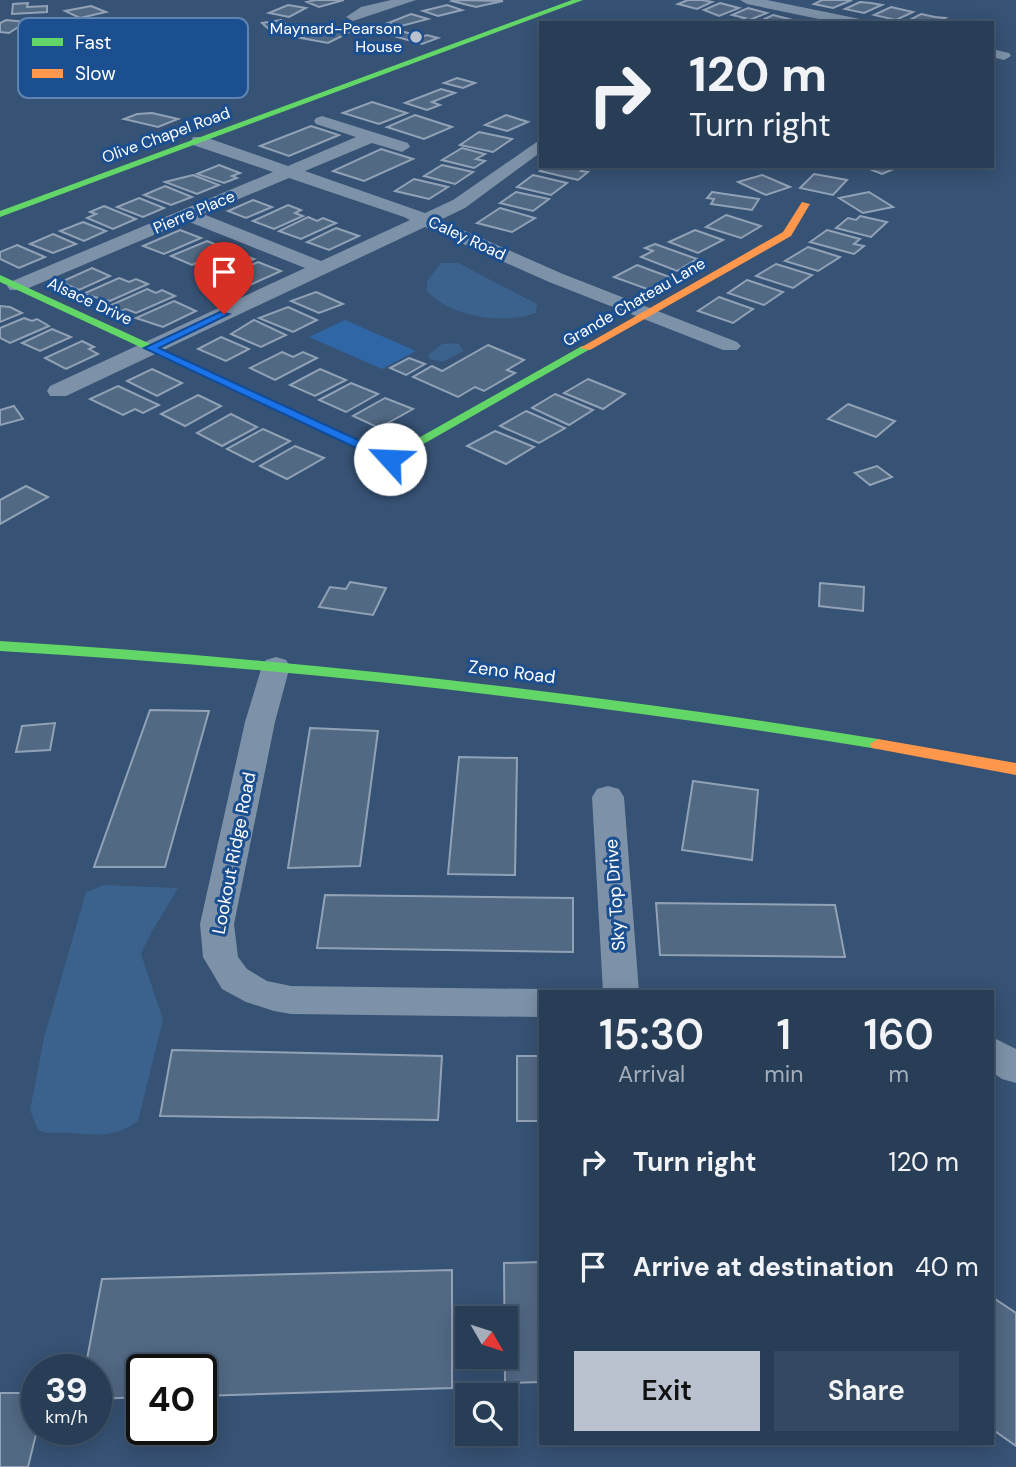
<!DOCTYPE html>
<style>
:root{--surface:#283e57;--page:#344961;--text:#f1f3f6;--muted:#a5aeba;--line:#44576d;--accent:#b9c2ce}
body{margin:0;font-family:"DM Sans",sans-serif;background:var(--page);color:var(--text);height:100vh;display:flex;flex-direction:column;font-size:26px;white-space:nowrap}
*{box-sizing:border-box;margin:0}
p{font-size:23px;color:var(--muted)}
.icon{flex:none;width:38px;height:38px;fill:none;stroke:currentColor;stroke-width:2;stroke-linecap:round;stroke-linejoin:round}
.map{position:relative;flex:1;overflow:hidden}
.drawer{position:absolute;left:539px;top:990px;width:455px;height:455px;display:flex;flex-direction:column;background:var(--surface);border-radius:0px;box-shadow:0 4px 18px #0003,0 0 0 2px var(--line)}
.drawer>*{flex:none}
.guide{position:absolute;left:539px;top:21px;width:455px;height:147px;border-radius:0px;box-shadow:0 4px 18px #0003,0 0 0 2px var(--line);background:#283e57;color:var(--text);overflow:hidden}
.needle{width:46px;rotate:129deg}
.controls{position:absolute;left:455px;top:1306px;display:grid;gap:14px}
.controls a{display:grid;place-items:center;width:63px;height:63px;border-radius:0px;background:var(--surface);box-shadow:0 4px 18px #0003,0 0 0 2px var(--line);font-size:35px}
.speed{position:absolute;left:21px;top:1354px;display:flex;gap:14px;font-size:35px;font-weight:700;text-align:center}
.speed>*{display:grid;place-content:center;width:91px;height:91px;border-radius:50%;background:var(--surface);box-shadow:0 4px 18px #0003,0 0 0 2px var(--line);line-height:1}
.speed small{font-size:18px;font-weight:400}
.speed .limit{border:4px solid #111;border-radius:10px;background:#fff;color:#111}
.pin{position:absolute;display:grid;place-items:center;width:60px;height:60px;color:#fff;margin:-72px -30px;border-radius:50% 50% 50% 0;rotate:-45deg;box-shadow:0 0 7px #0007}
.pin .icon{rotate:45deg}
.me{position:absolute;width:77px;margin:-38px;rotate:295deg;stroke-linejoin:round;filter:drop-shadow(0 0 5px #0008)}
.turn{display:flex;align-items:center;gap:24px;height:147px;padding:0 35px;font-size:32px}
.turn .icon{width:91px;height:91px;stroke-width:2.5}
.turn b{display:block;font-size:49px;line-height:60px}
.eta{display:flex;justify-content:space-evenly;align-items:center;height:119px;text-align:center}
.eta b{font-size:42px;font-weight:600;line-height:49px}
.button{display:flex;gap:14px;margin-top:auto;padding:14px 35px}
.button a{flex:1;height:80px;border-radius:0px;background:var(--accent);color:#111;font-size:28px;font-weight:600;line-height:80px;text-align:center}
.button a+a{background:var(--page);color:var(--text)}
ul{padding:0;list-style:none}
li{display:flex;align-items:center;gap:21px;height:105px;padding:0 35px}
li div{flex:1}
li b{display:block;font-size:26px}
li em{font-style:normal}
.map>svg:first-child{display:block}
.green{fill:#2f66a5}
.water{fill:#3b618d}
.building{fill:#526984;stroke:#92a2b6;stroke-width:2}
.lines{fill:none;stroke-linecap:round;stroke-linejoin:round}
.street{fill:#7d92a8;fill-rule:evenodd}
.fast{fill:#63d668;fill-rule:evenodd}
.slow{fill:#ff974d;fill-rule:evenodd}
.route{fill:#1a73e8;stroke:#114b97;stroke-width:2}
.poi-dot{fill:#b9c2ce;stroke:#1b4f8f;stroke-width:2.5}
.labels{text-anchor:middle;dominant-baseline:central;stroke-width:6;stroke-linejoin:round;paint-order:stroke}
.far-poi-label{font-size:16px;fill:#fff;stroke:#1b4f8f;text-anchor:end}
.far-street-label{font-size:16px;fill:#fff;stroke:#1b4f8f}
.street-label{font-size:18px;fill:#fff;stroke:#1b4f8f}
.key{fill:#1b4f8f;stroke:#5f84b1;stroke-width:2}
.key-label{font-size:19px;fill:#fff}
</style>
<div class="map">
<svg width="1016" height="1467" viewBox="0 0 1016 1467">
<rect width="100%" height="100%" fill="#365274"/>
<polygon class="green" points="345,320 416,351 382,369 309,337"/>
<g class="water">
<path d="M 441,263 L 458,263 L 537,304 L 536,313 C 504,325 450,317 427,291 L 427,281 Z"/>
<polygon points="451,343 459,344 464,351 442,362 430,359 428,355 442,344"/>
<path d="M 104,885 L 178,888 C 166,910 151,930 141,954 L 163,1019 L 138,1121 C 106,1144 83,1130 47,1133 L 38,1130 L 30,1110 L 44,1038 L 86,892 Z"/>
</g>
<g class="building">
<polygon points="315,0 344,0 319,7 307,2"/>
<polygon points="688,0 702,0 712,2 697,9 678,4"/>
<polygon points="822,0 852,0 833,8 814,4"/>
<polygon points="452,1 455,0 503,1 476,7"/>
<polygon points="860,2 871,3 882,5 864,13 845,9"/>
<polygon points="28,3 27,7 47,6 47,12 12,14 13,4"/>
<polygon points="720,3 739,8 719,16 704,10"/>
<polygon points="288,5 306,8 289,17 269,13"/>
<polygon points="447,5 462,10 438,16 423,11"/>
<polygon points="91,6 106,12 80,18 65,11"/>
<polygon points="891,7 913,12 896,20 874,15"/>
<polygon points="748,8 767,13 747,21 740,20 745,18 732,15"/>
<polygon points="411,14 428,19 401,26 388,23"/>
<polygon points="921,14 935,17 945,18 934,23 904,23"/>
<polygon points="773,15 793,20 786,23 756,23"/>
<polygon points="6,20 26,22 9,33 0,32 0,23"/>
<polygon points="281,20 288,26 298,25 303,29 273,33 262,23"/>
<polygon points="337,31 348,33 328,43 301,38 314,32 329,35"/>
<polygon points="401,31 422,37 427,35 438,38 422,44 390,35"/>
<polygon points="457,78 475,83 463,88 444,83"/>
<polygon points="441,89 455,93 432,102 440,105 427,110 405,103"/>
<polygon points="372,102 407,113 379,124 343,113"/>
<polygon points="152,113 178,119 158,127 124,119 137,114"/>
<polygon points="415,115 452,127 424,139 387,127"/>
<polygon points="506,115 528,122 507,131 485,125"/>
<polygon points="311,126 339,135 289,156 260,146"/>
<polygon points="479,132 512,139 493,152 460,145"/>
<polygon points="462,148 485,154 476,159 485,161 474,168 442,160"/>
<polygon points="381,149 413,159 364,181 333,171"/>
<polygon points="219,165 240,173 232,176 237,178 224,183 197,174"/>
<polygon points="442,165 473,172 455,184 424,176"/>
<polygon points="547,166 582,166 586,167 581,171 588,172 578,180 540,171"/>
<polygon points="862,166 901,166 882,174"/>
<polygon points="814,174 847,180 833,195 800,188"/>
<polygon points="193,175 219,185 197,194 165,182"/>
<polygon points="533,175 567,183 551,195 517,187"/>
<polygon points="762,175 790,187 766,195 738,182"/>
<polygon points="414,179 448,187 429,199 395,191"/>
<polygon points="165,186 192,197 171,205 144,195"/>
<polygon points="516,192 549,199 533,211 500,203"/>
<polygon points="712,192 759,199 752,210 711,204 714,199 707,198"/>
<polygon points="869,192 893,207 863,213 839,198"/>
<polygon points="139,198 164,208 143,217 117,207"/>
<polygon points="253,200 272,207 246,218 228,211"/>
<polygon points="288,205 301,210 295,213 303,216 274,229 253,221"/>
<polygon points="104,206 136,219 113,229 87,218 96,214 90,212"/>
<polygon points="500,208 535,218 512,232 477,223"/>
<polygon points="726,215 761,226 741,238 706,227"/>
<polygon points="860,216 887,222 871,237 836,228 848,218 856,220"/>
<polygon points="308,217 317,221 323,218 336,223 301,239 279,231"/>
<polygon points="83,222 106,231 84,241 60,231"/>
<polygon points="336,228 359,236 329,250 307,242"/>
<polygon points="180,230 201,238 164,254 143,246"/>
<polygon points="695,230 723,240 698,253 669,242"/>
<polygon points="827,230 860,239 854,244 864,246 854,254 810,242"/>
<polygon points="53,234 76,244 53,253 30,244"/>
<polygon points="207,241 227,249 192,265 171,256"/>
<polygon points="655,244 697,259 677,271 641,257 653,251 645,248"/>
<polygon points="17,245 45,257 19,268 0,259 0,252"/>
<polygon points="808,247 840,257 818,271 785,261"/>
<polygon points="233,251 254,259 222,274 201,265"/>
<polygon points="258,262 281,271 250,285 227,276"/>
<polygon points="776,264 812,275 793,288 756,276"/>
<polygon points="637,265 672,278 650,290 614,277"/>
<polygon points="92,268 110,276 79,290 61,282"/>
<polygon points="119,278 129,282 136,279 148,284 110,301 83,294"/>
<polygon points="747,280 783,292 764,305 728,293"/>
<polygon points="147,289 156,293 162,290 175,296 136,313 126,309 121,311 109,306"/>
<polygon points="316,292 343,304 319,313 291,301"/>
<polygon points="719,297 753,309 733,323 698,311"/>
<polygon points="174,301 196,311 163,327 136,318"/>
<polygon points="0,306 10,307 22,313 0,322"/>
<polygon points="288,307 317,320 293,332 259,318"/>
<polygon points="24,318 32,321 37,319 49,326 10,343 0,338 0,328"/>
<polygon points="254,320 286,335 261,347 231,334"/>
<polygon points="52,329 71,337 40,351 22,343"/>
<polygon points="221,337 249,349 226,361 198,349"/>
<polygon points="82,341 94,347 89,349 98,354 66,369 45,358"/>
<polygon points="488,345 524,360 507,370 515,373 484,391 475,387 458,397 413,377 432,366 442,371"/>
<polygon points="282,352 293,357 303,352 317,358 275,380 250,368"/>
<polygon points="409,358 425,364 406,375 390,368"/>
<polygon points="152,369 182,383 157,396 127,381"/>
<polygon points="320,369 346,380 315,396 290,385"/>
<polygon points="588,379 625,394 603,409 564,393"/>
<polygon points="351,383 378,394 346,412 319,400"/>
<polygon points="118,386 159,405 143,413 135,409 123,415 90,399"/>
<polygon points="555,394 593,410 569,425 532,408"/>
<polygon points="198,395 221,406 185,426 161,414"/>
<polygon points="385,398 413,409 379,428 353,416"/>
<polygon points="848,404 895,421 876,437 828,419"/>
<polygon points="14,406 23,419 0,425 0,410"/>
<polygon points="526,411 565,428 539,443 500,426"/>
<polygon points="231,414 257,427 222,446 197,433"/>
<polygon points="263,429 290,441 253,462 227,449"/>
<polygon points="495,431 534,447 506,464 467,446"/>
<polygon points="295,446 324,458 287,479 260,466"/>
<polygon points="877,466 892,477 870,485 855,473"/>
<polygon points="26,486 48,497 0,524 0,500"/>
<polygon points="350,582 386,588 373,615 319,607 330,587 346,589"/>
<polygon points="820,583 864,587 863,611 819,606"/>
<polygon points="150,710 209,711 165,867 94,867"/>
<polygon points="55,723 50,750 16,752 22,726"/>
<polygon points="310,728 378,731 360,866 288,868"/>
<polygon points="459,757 517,758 515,875 448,874"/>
<polygon points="693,781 758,790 752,860 682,850"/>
<polygon points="325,895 573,898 573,952 317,948"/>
<polygon points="656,903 835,905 845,957 660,955"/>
<polygon points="172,1050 442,1056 438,1120 160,1116"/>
<rect x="517" y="1056" width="24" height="65"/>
<polygon points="541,1262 541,1382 505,1383 504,1263"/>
<polygon points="452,1270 452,1388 201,1396 201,1370 142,1370 142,1397 96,1399 96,1370 85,1370 102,1279"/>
<polygon points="992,1297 1016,1313 1016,1446 992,1429"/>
<polygon points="0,1393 37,1393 37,1430 28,1467 0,1467"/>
</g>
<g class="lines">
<g class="street">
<polygon points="391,0 416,0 353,21 346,17 361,7"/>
<polygon points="740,0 767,0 860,19 867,23 838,23 747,4"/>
<polygon points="992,49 1009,53 1011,56 1004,60 992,57"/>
<path d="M 322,116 L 408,143 L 410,147 L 402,152 L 372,143 L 305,171 L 425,213 L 453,200 L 541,139 L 541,152 L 465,208 L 440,220 L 563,274 L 737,342 L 741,346 L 737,350 L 723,350 L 549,282 L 425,227 L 66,396 L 50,396 L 47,391 L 50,386 L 305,268 L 187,221 L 24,290 L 10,290 L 7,286 L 10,282 L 273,172 L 193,145 L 191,141 L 193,137 L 205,137 L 288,166 L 356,137 L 316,124 L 314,121 L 316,118 ZM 289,178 L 404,217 L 410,220 L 321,261 L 203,214 Z"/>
<polygon points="276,657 286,660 290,666 275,722 234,924 238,957 247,969 267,981 291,986 541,989 552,992 541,992 541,1017 291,1014 274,1011 246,1002 222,989 203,957 200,924 245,722 262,666 266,660"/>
<polygon points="608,786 619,789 624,797 639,992 603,992 592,797 597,789"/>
<polygon points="992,1037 1016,1049 1016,1083 1002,1079 992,1072"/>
</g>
<g class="fast">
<polygon points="572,0 583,0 0,217 0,211"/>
<polygon points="0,275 390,454 582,346 592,348 390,463 0,282"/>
<path d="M 0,641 C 295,659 587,692 878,739 L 886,744 L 878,749 C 587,702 295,668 0,651 Z"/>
</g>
<g class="slow">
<polygon points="802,202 810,204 791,236 590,350 580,348 783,232"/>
<polygon points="878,739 1016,763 1016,775 872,748 870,744"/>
</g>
</g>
<polygon class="route" points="220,312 229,314 159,348 395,457 395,462 386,462 144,348"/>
<circle class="poi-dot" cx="416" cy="37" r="7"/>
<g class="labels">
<g class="far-poi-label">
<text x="402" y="28">Maynard-Pearson<tspan x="402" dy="18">House</tspan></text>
</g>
<g class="far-street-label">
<text transform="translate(166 135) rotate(-20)">Olive Chapel Road</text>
<text transform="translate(194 212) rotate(-23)">Pierre Place</text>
<text transform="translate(467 238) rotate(25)">Caley Road</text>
<text transform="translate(90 301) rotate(25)">Alsace Drive</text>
<text transform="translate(634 302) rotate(-30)">Grande Chateau Lane</text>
</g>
<g class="street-label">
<text transform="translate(512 672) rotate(7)">Zeno Road</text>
<text transform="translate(234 853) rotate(-79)">Lookout Ridge Road</text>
<text transform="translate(615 895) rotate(-94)">Sky Top Drive</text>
</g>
</g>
<rect x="18" y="18" width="230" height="80" rx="10" class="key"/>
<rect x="32" y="38" width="31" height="8" fill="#63d668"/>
<rect x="32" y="69" width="31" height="9" fill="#ff974d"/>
<g class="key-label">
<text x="75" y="49">Fast</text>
<text x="75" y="80">Slow</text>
</g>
</svg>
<div class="controls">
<a><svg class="needle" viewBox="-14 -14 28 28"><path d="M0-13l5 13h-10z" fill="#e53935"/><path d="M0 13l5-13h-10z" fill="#a5aeba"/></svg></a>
<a><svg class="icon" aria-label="search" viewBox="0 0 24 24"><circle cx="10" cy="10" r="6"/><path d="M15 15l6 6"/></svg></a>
</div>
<div class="speed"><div>39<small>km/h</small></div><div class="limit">40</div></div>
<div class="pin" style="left:224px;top:314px;background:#d93025"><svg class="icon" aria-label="arrive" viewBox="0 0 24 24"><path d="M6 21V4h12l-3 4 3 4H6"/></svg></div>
<svg class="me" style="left:390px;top:459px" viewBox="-20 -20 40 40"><circle r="19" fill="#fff"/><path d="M0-13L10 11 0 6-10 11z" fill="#1a73e8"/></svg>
<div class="guide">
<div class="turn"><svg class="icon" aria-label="right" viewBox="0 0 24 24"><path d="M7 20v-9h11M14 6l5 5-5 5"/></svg><div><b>120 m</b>Turn right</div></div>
</div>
<section class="drawer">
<div class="eta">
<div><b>15:30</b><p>Arrival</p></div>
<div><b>1</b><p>min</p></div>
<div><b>160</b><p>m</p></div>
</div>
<ul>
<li><svg class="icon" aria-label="right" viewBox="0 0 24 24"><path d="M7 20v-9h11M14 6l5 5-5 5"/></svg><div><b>Turn right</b></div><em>120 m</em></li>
<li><svg class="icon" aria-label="arrive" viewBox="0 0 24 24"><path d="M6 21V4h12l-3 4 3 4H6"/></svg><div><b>Arrive at destination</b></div><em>40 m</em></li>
</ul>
<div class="button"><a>Exit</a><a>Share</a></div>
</section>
</div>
